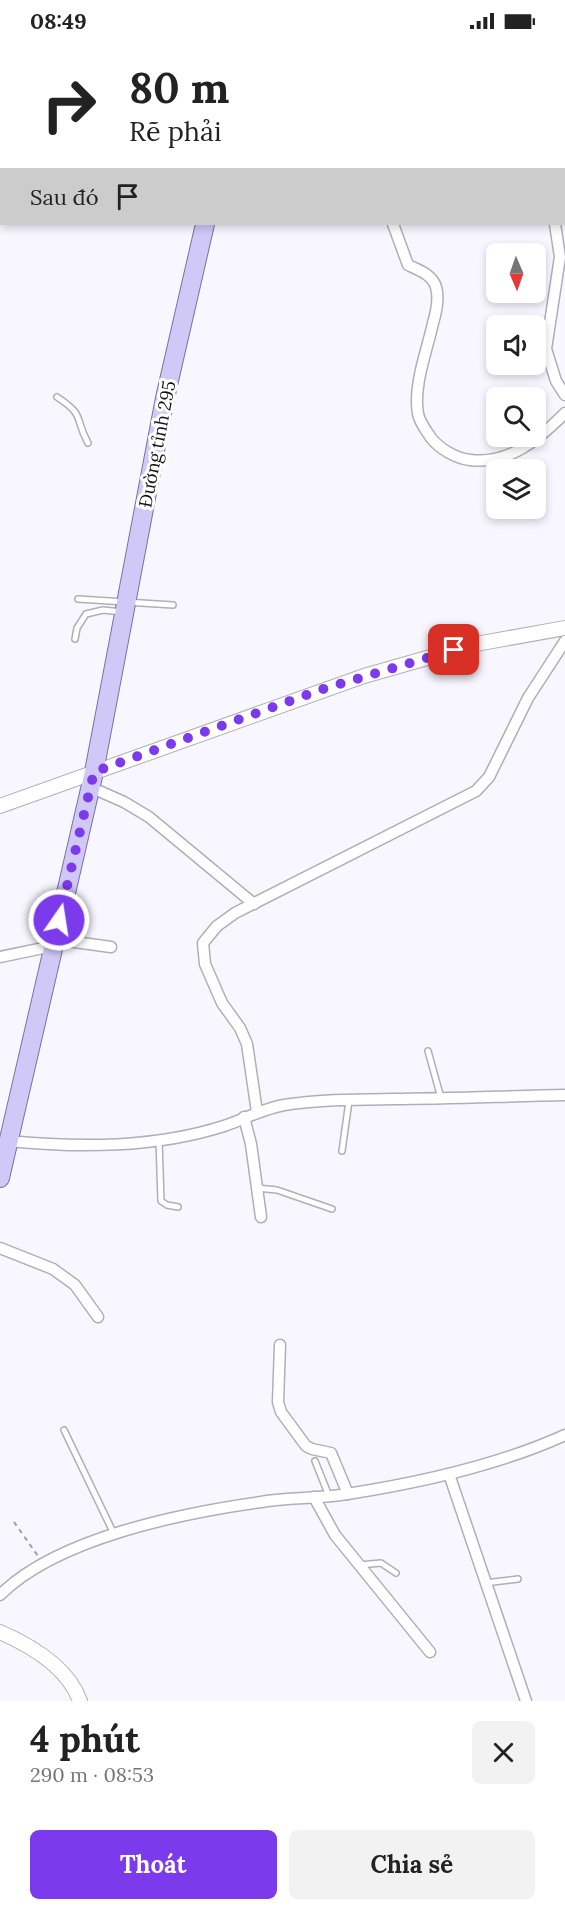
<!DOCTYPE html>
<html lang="vi">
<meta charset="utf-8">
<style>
:root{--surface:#fff;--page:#f2f2f2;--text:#222;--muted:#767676;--accent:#7c3aed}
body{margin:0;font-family:Lora,serif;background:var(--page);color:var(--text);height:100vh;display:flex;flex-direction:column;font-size:22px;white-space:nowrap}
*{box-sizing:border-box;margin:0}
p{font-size:20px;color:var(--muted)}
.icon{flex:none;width:33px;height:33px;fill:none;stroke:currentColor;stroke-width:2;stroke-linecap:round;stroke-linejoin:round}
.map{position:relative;height:1659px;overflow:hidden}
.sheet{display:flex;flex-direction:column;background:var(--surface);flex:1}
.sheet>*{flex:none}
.hud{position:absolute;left:0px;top:0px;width:566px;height:183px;box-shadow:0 3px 9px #0003;background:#fff;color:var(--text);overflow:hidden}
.needle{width:39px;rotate:178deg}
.controls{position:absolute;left:486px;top:201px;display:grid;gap:12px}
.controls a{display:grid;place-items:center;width:60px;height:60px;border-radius:9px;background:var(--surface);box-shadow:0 3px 9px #0003;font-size:30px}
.pin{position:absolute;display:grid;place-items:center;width:51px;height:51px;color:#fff;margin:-26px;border-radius:12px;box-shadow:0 3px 9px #0006}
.me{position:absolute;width:66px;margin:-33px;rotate:13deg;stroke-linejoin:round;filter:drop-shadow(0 0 4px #0008)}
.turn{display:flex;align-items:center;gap:21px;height:126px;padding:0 30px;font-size:27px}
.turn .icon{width:78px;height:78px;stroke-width:2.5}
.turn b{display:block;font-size:42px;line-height:51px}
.then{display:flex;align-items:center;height:57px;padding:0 30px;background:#0003;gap:12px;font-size:22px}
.round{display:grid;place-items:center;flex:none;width:63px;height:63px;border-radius:9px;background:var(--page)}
.overview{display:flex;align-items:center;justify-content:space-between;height:102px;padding:0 30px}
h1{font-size:36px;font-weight:800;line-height:45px}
.primary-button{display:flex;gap:12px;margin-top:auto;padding:12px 30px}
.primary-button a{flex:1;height:69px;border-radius:9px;background:var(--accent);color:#fff;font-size:24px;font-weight:800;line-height:69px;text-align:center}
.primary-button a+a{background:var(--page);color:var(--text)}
.status{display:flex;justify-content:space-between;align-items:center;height:42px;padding:0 30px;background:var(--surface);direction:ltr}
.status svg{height:16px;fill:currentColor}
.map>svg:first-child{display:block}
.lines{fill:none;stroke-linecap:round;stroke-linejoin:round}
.service-casing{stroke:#b0afb7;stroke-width:8}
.minor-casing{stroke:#b0afb7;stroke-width:13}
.tertiary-casing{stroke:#b0afb7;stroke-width:16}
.primary-casing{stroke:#7971a4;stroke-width:20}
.path{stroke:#9e9da3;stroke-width:2;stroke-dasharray:4.5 4.5;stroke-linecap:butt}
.service{stroke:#fff;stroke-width:5}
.minor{stroke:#fff;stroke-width:10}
.tertiary{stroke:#fff;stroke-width:14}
.primary{stroke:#d0c8f7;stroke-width:18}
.route{stroke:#7c3aed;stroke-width:10;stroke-dasharray:0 18}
.labels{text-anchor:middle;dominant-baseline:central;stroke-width:6;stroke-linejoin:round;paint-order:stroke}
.street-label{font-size:18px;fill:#131316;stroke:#fff}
</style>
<div class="status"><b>08:49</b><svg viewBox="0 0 49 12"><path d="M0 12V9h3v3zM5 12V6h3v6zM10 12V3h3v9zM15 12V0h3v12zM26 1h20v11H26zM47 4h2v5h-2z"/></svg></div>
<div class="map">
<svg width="565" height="1659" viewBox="0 0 565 1659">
<rect width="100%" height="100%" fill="#f8f7ff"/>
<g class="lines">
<defs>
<g id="service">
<path d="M 57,355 C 86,374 74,376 88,401"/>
<polyline points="78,557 173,563"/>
<polyline points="75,597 77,586 86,572 103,568 122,570"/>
<polyline points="428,1009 441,1056"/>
<polyline points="159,1098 161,1159 167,1163 178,1165"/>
<polyline points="342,1109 349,1059"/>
<polyline points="257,1146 277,1148 332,1167"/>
<polyline points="64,1388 114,1492"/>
<polyline points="315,1419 329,1454"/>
<polyline points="359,1523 381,1521 396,1531"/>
<polyline points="485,1541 518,1537"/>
</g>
<g id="minor">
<polyline points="466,0 466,2"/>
<polyline points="0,27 2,27"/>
<path d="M 393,182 L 408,223 C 418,228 432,232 436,245 C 439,255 436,271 433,281 C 427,309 413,343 418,372 C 420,381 426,388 431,396 C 440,407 455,416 470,418 C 509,423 539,397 565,371"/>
<polyline points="555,182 560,215 546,307 556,339 565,353"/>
<polyline points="90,745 124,760 149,775 254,862"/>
<polyline points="54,900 60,898 111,905"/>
<polyline points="0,915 53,904"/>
<polyline points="257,1070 247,1002 240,986 222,961 205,922 203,901 217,884 235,871 476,749 489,735 528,656 565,599"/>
<polyline points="244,1075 251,1102 261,1175"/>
<path d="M 8,1099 C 80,1106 155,1106 224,1084 C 245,1077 262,1067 284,1063 C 320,1057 356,1058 393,1057 C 450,1057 508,1054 565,1053"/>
<polyline points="0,1206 53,1227 75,1243 98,1275"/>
<polyline points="280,1303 278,1360 281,1370 306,1404 312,1407 331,1411 348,1452"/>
<polyline points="449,1432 526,1659"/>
<polyline points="314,1455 335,1493 430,1610"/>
<path d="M 0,1553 C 57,1496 182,1471 261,1460 C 289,1455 318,1457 347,1452 C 418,1441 499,1423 565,1393"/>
</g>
<g id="tertiary">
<polyline points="0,764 364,634 476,602 565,586"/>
<path d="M 0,1590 C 32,1604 68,1625 80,1659"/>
</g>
<g id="primary">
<polyline points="246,2 246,0"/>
<polyline points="0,1136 94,730 165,356 205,182"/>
</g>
</defs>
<use href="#service" class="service-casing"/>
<use href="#minor" class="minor-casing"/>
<use href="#tertiary" class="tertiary-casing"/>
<use href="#primary" class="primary-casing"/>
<polyline class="path" points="14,1480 38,1514"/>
<use href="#service" class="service"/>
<use href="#minor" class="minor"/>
<use href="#tertiary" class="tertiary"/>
<use href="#primary" class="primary"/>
</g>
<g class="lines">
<polyline class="route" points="59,878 94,730 323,647 454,608"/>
</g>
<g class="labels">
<g class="street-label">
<text transform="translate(157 402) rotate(-79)">Đường tỉnh 295</text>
</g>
</g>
</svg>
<div class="controls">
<a><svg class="needle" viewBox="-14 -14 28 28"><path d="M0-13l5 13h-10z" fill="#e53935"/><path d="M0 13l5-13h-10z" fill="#767676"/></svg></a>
<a><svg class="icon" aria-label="sound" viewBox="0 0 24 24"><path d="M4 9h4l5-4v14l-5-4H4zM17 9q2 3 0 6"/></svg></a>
<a><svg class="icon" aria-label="search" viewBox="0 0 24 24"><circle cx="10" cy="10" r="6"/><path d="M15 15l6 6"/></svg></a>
<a><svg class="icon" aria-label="layers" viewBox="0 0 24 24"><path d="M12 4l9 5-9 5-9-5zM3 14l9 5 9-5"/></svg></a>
</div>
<div class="pin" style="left:454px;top:608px;background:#d93025"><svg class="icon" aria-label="arrive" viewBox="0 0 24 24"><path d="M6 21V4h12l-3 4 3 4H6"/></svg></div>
<svg class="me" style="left:59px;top:878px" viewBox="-20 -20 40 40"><circle r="17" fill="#7c3aed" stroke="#fff" stroke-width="3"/><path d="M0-11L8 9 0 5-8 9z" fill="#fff"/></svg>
<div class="hud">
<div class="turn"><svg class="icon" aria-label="right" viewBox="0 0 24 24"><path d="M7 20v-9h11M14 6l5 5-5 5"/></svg><div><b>80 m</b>Rẽ phải</div></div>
<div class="then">Sau đó<svg class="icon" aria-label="arrive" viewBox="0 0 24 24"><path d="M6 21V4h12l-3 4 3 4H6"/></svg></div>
</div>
</div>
<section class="sheet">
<div class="overview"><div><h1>4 phút</h1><p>290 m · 08:53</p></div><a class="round"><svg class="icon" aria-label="close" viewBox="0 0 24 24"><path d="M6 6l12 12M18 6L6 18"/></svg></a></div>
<div class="primary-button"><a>Thoát</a><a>Chia sẻ</a></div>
</section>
